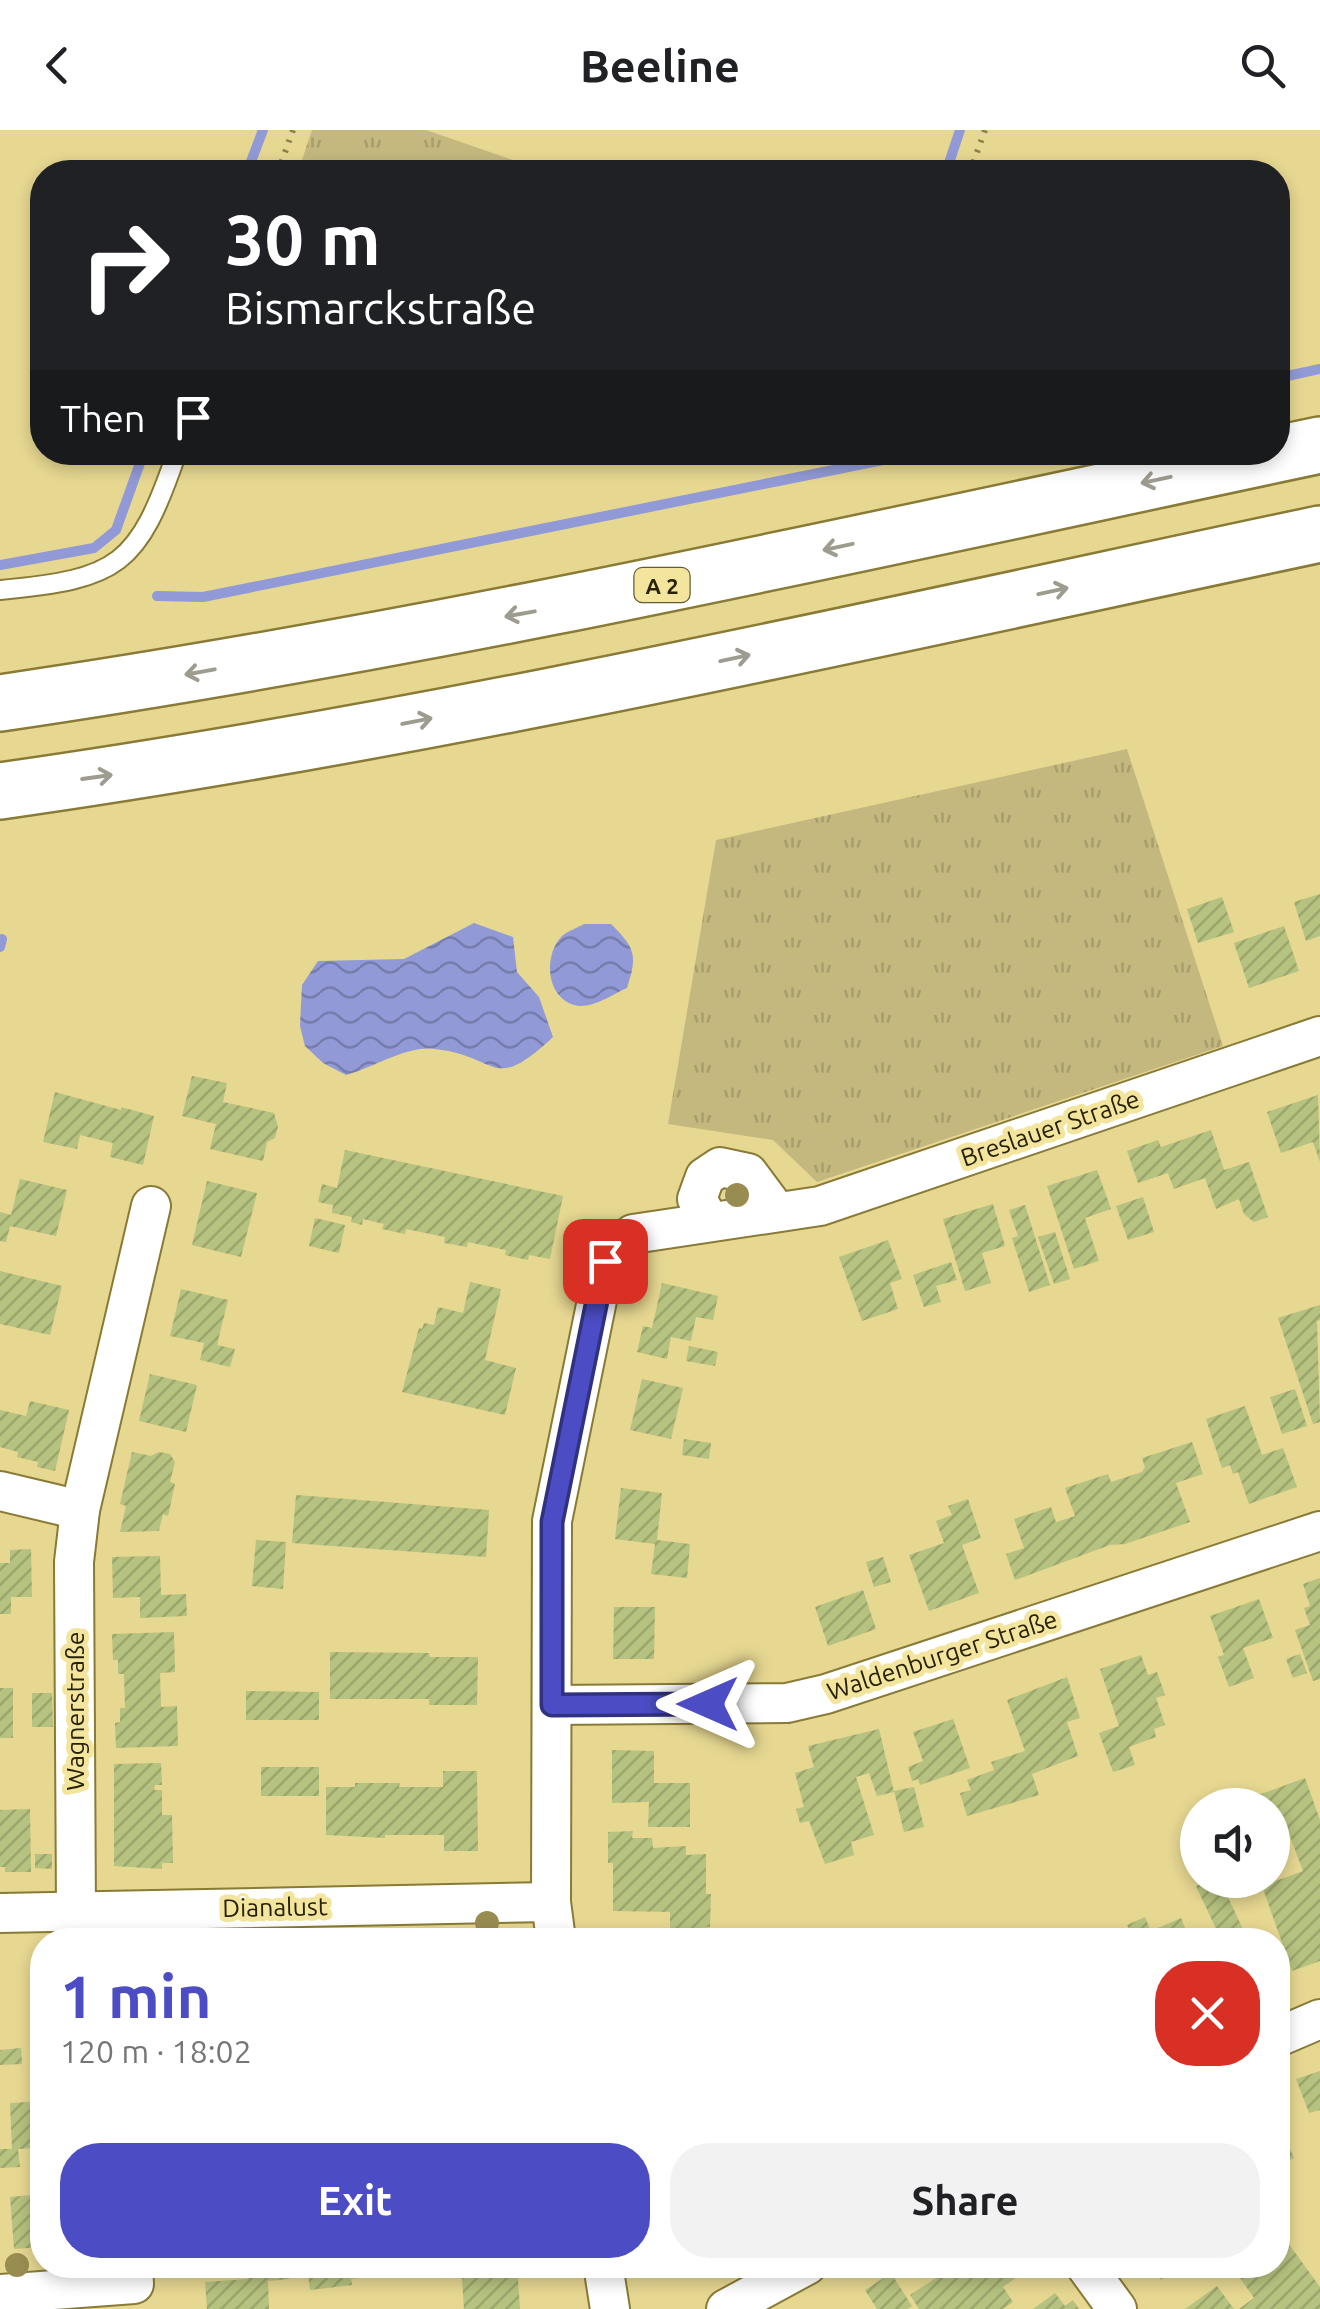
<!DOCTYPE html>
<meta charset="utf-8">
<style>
:root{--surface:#fff;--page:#f2f2f2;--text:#202124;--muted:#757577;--accent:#4c4dc4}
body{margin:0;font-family:Ubuntu,sans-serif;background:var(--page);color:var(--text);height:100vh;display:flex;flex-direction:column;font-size:38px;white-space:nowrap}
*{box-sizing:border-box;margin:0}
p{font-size:32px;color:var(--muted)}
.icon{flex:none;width:55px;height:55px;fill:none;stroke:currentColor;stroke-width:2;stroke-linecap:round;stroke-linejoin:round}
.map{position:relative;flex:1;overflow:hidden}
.drawer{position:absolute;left:30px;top:1798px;width:1260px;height:350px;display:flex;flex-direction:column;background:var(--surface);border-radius:40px;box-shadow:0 5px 15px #0003}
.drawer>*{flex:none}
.hud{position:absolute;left:30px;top:30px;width:1260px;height:305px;border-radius:40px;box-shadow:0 5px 15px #0003;background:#202124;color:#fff;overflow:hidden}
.fabs{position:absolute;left:1180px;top:1658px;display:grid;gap:20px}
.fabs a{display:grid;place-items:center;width:110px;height:110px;border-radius:50%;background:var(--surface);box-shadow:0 5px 15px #0003;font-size:50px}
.pin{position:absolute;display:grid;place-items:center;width:85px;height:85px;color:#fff;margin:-42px;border-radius:20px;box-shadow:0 5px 15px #0006}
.me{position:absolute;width:110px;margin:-55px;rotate:270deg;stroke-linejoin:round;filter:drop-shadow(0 0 8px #0008)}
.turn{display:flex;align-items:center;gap:35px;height:210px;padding:0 30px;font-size:45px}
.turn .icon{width:130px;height:130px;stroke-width:2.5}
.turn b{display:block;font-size:70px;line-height:85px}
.then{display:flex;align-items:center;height:95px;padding:0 30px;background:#0003;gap:20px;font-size:38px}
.round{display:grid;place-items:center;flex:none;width:105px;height:105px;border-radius:40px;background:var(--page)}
.summary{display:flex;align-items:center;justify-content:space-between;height:170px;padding:0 30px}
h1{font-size:60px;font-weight:700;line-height:75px;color:var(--accent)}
.primary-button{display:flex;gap:20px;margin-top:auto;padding:20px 30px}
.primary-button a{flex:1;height:115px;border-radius:40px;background:var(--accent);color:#fff;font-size:40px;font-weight:700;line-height:115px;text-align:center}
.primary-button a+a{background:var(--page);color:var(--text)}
header{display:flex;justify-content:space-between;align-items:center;height:130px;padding:0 30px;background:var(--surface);font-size:45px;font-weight:700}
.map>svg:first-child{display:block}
.grass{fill:url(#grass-tufts)}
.water{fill:url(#water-waves)}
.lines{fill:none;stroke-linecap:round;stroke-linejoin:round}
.stream{stroke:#919ad6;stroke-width:10}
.building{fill:url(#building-hatch)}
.lane-casing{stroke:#897a36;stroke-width:22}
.street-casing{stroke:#897a36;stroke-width:42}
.highway-casing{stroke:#897a36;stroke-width:60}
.path{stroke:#8b814e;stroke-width:6;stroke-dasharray:2.5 8;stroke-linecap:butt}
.lane{stroke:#fff;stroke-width:18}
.street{stroke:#fff;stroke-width:38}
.highway{stroke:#fff;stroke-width:55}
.tree{fill:#998c50}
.oneway{stroke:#9e9c8e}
.route-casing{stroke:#31327f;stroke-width:25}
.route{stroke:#4c4dc4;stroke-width:18}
.labels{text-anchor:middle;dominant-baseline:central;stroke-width:10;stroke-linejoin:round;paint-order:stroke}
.shield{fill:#f3e49e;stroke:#655c33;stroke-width:2.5}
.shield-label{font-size:22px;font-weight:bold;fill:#282205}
.street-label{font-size:25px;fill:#282205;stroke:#f3e49e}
</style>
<header><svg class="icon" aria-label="back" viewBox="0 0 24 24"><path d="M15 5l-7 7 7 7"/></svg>Beeline<svg class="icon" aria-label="search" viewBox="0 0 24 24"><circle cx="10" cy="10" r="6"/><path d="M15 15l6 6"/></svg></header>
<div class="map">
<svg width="1320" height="2179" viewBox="0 0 1320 2179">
<defs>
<pattern id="grass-tufts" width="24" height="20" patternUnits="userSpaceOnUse" patternTransform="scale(2.5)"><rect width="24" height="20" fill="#c4b87f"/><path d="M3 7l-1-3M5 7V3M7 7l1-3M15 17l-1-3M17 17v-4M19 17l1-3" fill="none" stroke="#a89e6c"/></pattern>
<pattern id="water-waves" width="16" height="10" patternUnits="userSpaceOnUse" patternTransform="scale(2.5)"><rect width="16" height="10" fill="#919ad6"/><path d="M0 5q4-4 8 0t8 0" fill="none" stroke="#767dac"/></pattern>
<pattern id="building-hatch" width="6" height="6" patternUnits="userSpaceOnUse" patternTransform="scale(2.5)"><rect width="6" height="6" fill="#b6c27f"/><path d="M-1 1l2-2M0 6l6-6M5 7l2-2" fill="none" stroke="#9ca66c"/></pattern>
</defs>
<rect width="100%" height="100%" fill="#e6d791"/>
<g class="grass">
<polygon points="312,0 426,0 548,42 298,42"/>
<polygon points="1127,619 1223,916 817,1052 773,1010 668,994 716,710"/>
</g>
<g class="water">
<path d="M 474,793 L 513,807 L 517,842 L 539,867 L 553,907 C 491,965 500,926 435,919 C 407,915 373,938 346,945 L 323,933 L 305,916 L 300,896 L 302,855 L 318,831 L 404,829 Z"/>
<path d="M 584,794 L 611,794 C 635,818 638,825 627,858 C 613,864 591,880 574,875 C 545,866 544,824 562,806 C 568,801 577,798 584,794 Z"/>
</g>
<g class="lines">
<g class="stream">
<polyline points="247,42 263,0"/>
<polyline points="946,42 960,0"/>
<polyline points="1278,248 1320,239"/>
<polyline points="0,435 94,418 116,400 144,322"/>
<polyline points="157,466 203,467 923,322"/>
<polyline points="0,817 2,809"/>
</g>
</g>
<g class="building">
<polygon points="1320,764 1320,806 1306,811 1294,772"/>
<polygon points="1222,767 1234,802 1198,813 1187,779"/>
<polygon points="1284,796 1299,841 1249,858 1234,813"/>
<polygon points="192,946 227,953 223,972 274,983 278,997 275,1008 267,1012 263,1031 210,1019 216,994 182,986"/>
<polygon points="55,962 121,980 121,977 154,986 143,1035 110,1027 113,1013 80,1005 77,1019 43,1012"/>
<polygon points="1318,965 1320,1032 1313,1012 1281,1023 1267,982"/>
<polygon points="1211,1000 1224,1040 1249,1032 1268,1087 1254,1092 1244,1084 1239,1069 1216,1079 1205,1048 1174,1059 1168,1043 1138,1053 1127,1021 1158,1010 1161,1017"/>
<polygon points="345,1020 563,1066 550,1129 529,1125 528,1130 505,1125 506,1120 468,1112 467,1117 456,1115 444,1113 445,1107 406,1099 405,1104 382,1099 384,1094 363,1089 362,1095 351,1092 352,1087 332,1083 333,1075 318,1072 322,1054 337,1058"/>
<polygon points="1097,1040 1111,1079 1085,1088 1099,1131 1074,1139 1047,1056"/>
<polygon points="20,1049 67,1060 56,1106 10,1096 6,1112 0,1111 0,1082 11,1085"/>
<polygon points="207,1051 257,1063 241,1127 192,1115"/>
<polygon points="1143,1067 1154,1102 1128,1110 1116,1076"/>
<polygon points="993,1074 1005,1116 982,1123 991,1153 965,1161 943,1089"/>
<polygon points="1025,1075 1050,1155 1029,1162 1012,1108 1018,1106 1009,1080"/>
<polygon points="315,1088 345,1095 339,1123 309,1116"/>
<polygon points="1055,1102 1070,1149 1054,1154 1038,1107"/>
<polygon points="888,1110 902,1149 890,1153 898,1179 862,1191 839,1127"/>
<polygon points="951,1132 957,1150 936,1156 941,1172 924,1177 913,1145"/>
<polygon points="0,1141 62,1156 50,1205 0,1194"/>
<polygon points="470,1152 501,1159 485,1230 516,1238 505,1285 402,1262 419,1198 422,1199 424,1193 434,1195 438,1177 463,1183"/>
<polygon points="662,1153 718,1166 713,1190 696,1187 691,1211 671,1207 667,1229 637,1222 643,1196 652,1198"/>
<polygon points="181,1159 228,1170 217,1215 235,1219 230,1237 200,1230 204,1213 170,1206"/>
<polygon points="1320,1175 1320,1190 1317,1191 1320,1292 1313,1294 1278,1188"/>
<polygon points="689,1216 718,1222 715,1236 686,1231"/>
<polygon points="150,1244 197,1255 186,1302 139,1291"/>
<polygon points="642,1249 683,1258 671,1309 630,1300"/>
<polygon points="1295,1259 1307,1296 1282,1304 1270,1267"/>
<polygon points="30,1271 69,1280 55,1341 37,1337 38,1332 17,1327 18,1322 0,1317 0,1280 26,1286"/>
<polygon points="1245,1276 1262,1325 1283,1318 1297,1357 1249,1374 1238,1342 1233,1344 1230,1335 1222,1338 1206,1289"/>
<polygon points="684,1309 711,1313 709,1329 682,1325"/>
<polygon points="1192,1312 1203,1344 1176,1353 1190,1392 1125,1414 1110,1415 1015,1450 1006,1424 1024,1418 1014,1389 1051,1377 1056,1392 1075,1386 1065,1358 1108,1344 1111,1352 1142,1342 1145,1337 1142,1328"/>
<polygon points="132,1322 151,1326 159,1322 170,1324 175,1332 170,1352 175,1354 168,1386 163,1384 159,1401 120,1402 126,1376 120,1374"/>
<polygon points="621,1358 662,1363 657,1410 690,1414 687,1448 651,1444 655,1414 615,1409"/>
<polygon points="296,1365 489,1380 486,1427 292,1413"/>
<polygon points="968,1369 981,1408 962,1415 979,1463 929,1481 909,1425 944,1413 936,1391 952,1385 948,1376"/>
<polygon points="256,1410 286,1412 283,1459 252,1456"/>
<polygon points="31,1419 32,1467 11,1467 11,1484 0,1484 0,1433 10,1433 10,1420"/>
<polygon points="160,1426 161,1465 186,1464 187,1486 140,1488 140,1467 113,1468 112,1427"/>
<polygon points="883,1427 891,1452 874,1457 866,1432"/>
<polygon points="1320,1448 1320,1549 1313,1551 1295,1500 1310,1495 1304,1478 1310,1476 1303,1454"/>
<polygon points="863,1460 876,1499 828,1516 815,1477"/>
<polygon points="1259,1469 1273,1508 1243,1518 1254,1548 1229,1557 1218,1527 1224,1525 1210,1486"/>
<polygon points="614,1477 655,1477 654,1529 613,1529"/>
<polygon points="174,1502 175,1542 160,1543 161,1577 177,1576 178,1616 116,1618 115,1593 120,1592 120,1578 125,1578 124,1544 118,1544 118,1530 113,1530 112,1504"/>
<polygon points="330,1522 429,1523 430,1527 478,1527 477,1575 429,1575 429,1569 330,1569"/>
<polygon points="1300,1524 1307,1543 1293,1548 1286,1529"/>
<polygon points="1141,1525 1148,1545 1157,1542 1165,1565 1156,1568 1165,1595 1154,1599 1156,1607 1129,1617 1135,1635 1113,1642 1099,1603 1119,1596 1100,1539"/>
<polygon points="1067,1547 1080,1588 1067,1592 1078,1626 1032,1644 1039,1665 967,1686 960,1663 971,1660 967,1650 994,1640 991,1632 1025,1621 1007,1570"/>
<rect x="0" y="1558" width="13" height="50"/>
<polygon points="246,1561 319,1562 319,1590 246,1590"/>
<polygon points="32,1563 52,1563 53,1597 32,1597"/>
<polygon points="953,1589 970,1638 920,1655 918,1649 912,1651 908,1637 923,1631 913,1602"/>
<polygon points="879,1599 894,1662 877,1666 869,1643 856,1647 874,1705 851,1712 854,1725 825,1734 809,1691 800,1693 796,1679 804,1677 795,1643 814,1637 808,1616"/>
<polygon points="612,1620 654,1621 654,1653 690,1653 690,1697 648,1697 649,1672 612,1673"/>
<polygon points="161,1633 162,1655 155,1655 154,1660 162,1660 162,1685 172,1685 173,1733 162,1733 162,1739 114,1736 114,1634"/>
<rect x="261" y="1637" width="58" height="29"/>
<polygon points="443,1641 477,1641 478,1721 444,1721 444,1705 385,1705 385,1708 326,1705 326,1657 355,1657 355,1653 400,1653 399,1657 443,1657"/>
<polygon points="1305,1648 1320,1690 1320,1831 1292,1841 1262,1756 1303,1741 1286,1696 1277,1699 1272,1692 1272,1675 1231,1675"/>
<polygon points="914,1657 924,1697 904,1702 894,1661"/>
<polygon points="30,1679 31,1742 5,1742 5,1737 0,1737 0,1680"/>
<polygon points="633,1701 632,1708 652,1708 653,1718 686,1716 686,1725 706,1724 706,1764 711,1764 710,1797 670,1802 670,1782 613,1781 613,1733 608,1733 608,1702"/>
<polygon points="35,1724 52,1724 52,1739 35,1738"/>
<polygon points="1210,1750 1220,1750 1248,1810 1228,1810 1224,1801 1218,1803 1196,1756"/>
<polygon points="1145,1787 1151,1801 1181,1788 1190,1810 1112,1810 1111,1807 1129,1799 1127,1795"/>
<polygon points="42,1845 42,1895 32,1895 30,1846"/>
<polygon points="21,1918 22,1934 0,1935 0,1920"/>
<polygon points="1320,1941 1320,1980 1309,1983 1296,1949"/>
<polygon points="42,1971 42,2018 18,2019 20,2037 0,2038 0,2019 12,2019 10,1973"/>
<polygon points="1278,1990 1294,2028 1278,2036"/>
<polygon points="42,2064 42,2117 14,2119 10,2067"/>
<polygon points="1278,2099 1320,2157 1320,2179 1239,2179 1254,2168 1231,2135 1278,2135"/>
<polygon points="247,2135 287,2135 289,2149 268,2151 269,2179 207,2179 205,2152 248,2149"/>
<polygon points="307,2135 383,2135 384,2144 351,2149 352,2155 310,2160"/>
<polygon points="461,2135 517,2135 520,2179 464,2179"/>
<polygon points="956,2135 1034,2135 1003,2157 1013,2172 1003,2179 919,2179 910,2165"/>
<polygon points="1150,2135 1183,2135 1161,2150"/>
<polygon points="891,2143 912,2176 908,2179 877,2179 865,2160"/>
<polygon points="1217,2156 1234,2179 1185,2179"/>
<polygon points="1055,2163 1065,2176 1073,2170 1079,2179 1033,2179"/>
</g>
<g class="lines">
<defs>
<path id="lane" d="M 0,460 C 119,449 138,436 177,322"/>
<g id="street">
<polyline points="710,1092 697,1069 705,1047 720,1037 748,1043 777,1082"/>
<polyline points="0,1361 80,1380"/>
<polyline points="552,1575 787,1573 826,1564 1320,1401"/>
<polyline points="76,1781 74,1432 80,1380 151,1076"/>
<polyline points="0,1783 551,1772"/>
<polyline points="556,1810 551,1772 552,1391 605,1131 633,1104 820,1076 1320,906"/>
<polyline points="1278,1907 1320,1889"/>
<polyline points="603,2135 610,2179"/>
<polyline points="1085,2135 1117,2179"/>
<polyline points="0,2164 134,2154 133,2135"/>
<polyline points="726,2179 807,2135"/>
</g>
<g id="highway">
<path d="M 0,573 C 444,508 881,408 1320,315"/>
<path d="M 0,661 C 444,598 882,497 1320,404"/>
</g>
</defs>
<use href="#lane" class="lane-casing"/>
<use href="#street" class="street-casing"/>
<use href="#highway" class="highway-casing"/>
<g class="path">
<polyline points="278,42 293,0"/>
<polyline points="970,42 985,0"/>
</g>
<use href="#lane" class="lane"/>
<use href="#street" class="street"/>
<use href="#highway" class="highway"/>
</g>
<g class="tree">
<circle cx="737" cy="1065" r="12"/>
<circle cx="487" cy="1793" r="12"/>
<circle cx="17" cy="2135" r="12"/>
</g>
<defs><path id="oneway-shaft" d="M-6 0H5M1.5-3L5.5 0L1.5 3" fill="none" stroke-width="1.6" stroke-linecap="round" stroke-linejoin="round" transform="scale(2.5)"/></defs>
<g class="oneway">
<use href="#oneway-shaft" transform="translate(1156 350) rotate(168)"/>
<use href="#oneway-shaft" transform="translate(838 417) rotate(168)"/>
<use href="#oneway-shaft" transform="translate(1053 461) rotate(-12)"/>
<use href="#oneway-shaft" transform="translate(520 484) rotate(170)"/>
<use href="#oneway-shaft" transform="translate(735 528) rotate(-12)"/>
<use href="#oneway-shaft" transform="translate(200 542) rotate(170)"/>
<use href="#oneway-shaft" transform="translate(417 591) rotate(-11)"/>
<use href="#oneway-shaft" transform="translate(97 647) rotate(-8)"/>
</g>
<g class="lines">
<defs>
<polyline id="route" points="605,1131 552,1392 552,1575 708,1574"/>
</defs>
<use href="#route" class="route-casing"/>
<use href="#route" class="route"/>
</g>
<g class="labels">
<rect class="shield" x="634.5" y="438" width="55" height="34" rx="8"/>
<g class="shield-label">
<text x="662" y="455">A 2</text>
</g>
<g class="street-label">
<text transform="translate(1050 998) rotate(-19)">Breslauer Straße</text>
<text transform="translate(942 1525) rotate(-18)">Waldenburger Straße</text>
<text transform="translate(75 1581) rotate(-90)">Wagnerstraße</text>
<text transform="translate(275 1777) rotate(-1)">Dianalust</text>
</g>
</g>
</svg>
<div class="fabs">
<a><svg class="icon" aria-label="sound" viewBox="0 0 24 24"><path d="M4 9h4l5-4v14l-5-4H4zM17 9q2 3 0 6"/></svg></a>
</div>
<div class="pin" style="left:605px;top:1131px;background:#d93025"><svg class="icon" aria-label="arrive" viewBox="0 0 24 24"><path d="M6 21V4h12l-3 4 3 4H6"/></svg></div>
<svg class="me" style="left:708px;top:1574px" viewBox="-20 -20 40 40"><path d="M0-17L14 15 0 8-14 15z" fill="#4c4dc4" stroke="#fff" stroke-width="4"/></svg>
<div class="hud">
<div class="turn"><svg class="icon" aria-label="right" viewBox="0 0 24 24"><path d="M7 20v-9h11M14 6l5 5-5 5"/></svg><div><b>30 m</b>Bismarckstraße</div></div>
<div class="then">Then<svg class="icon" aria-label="arrive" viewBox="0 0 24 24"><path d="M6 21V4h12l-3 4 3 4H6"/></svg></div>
</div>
<section class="drawer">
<div class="summary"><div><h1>1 min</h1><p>120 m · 18:02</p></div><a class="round" style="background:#d93025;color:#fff"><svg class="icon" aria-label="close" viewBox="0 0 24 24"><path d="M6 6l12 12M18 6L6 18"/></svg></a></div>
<div class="primary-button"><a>Exit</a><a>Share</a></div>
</section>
</div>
